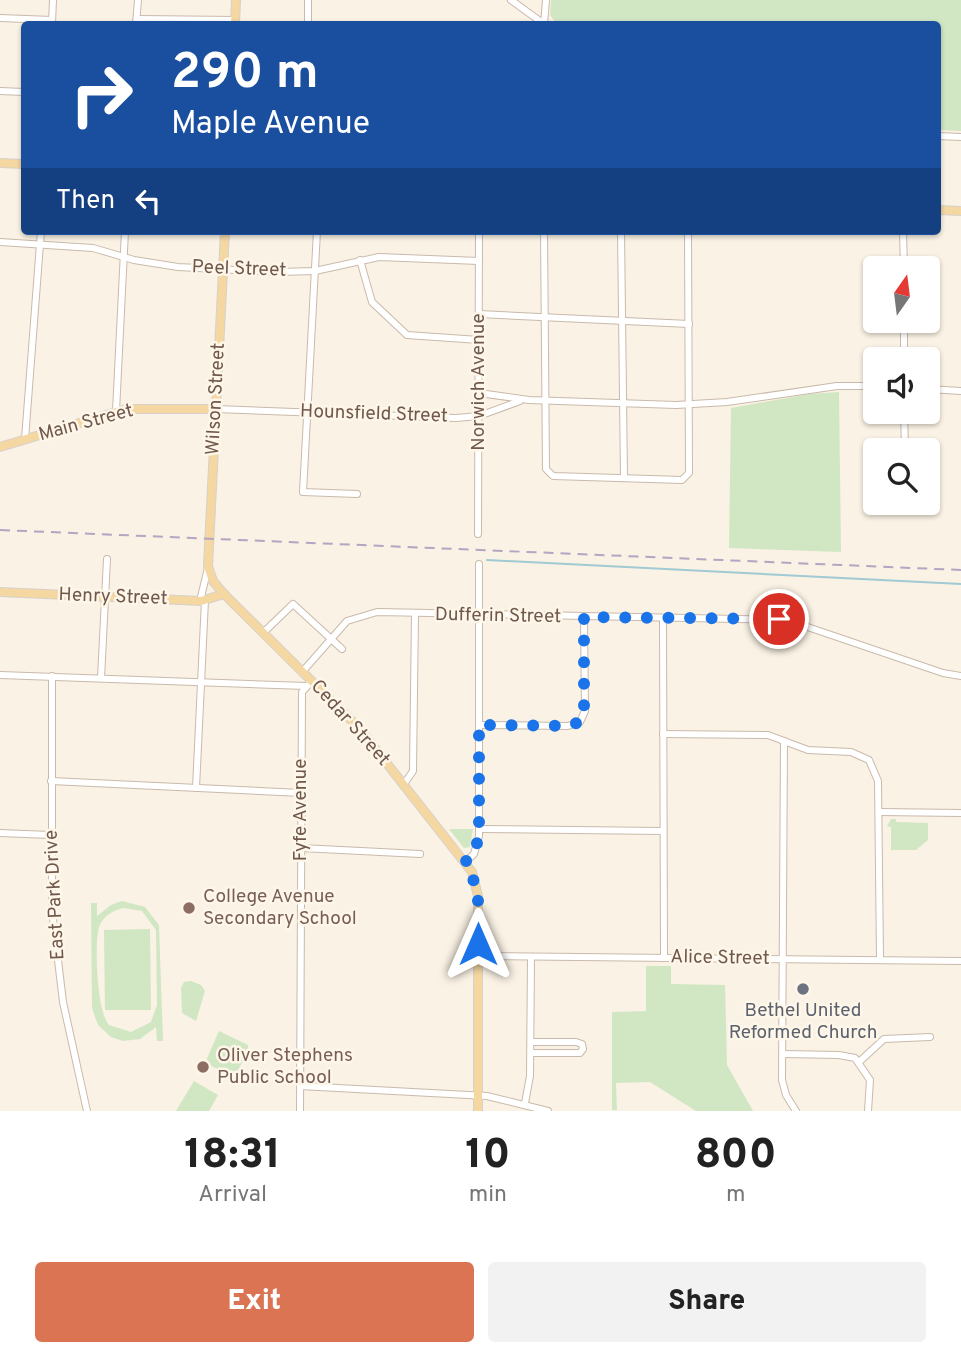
<!DOCTYPE html>
<style>
:root{--surface:#fff;--page:#f2f2f2;--text:#222;--muted:#767676;--accent:#da7452}
body{margin:0;font-family:Overpass,sans-serif;background:var(--page);color:var(--text);height:100vh;display:flex;flex-direction:column;font-size:26px;white-space:nowrap}
*{box-sizing:border-box;margin:0}
p{font-size:23px;color:var(--muted)}
.icon{flex:none;width:38px;height:38px;fill:none;stroke:currentColor;stroke-width:2;stroke-linecap:round;stroke-linejoin:round}
.map{position:relative;height:1111px;overflow:hidden}
.drawer{display:flex;flex-direction:column;background:var(--surface);flex:1}
.drawer>*{flex:none}
.top-card{position:absolute;left:21px;top:21px;width:920px;height:214px;border-radius:7px;box-shadow:0 2px 5px #0004;background:#1a4fa0;color:#fff;overflow:hidden}
.needle{width:46px;rotate:14deg}
.controls{position:absolute;left:863px;top:256px;display:grid;gap:14px}
.controls a{display:grid;place-items:center;width:77px;height:77px;border-radius:7px;background:var(--surface);box-shadow:0 2px 5px #0004;font-size:35px}
.pin{position:absolute;display:grid;place-items:center;width:60px;height:60px;color:#fff;margin:-30px;border:4px solid #fff;border-radius:50%;box-shadow:0 2px 7px #0007}
.me{position:absolute;width:77px;margin:-38px;rotate:0deg;stroke-linejoin:round;filter:drop-shadow(0 0 5px #0008)}
.turn{display:flex;align-items:center;gap:24px;height:147px;padding:0 35px;font-size:32px}
.turn .icon{width:91px;height:91px;stroke-width:2.5}
.turn b{display:block;font-size:49px;line-height:60px}
.then{display:flex;align-items:center;height:66px;padding:0 35px;background:#0003;gap:14px;font-size:26px}
.eta{display:flex;justify-content:space-evenly;align-items:center;height:119px;text-align:center}
.eta b{font-size:42px;font-weight:800;line-height:49px}
.cta{display:flex;gap:14px;margin-top:auto;padding:14px 35px}
.cta a{flex:1;height:80px;border-radius:7px;background:var(--accent);color:#fff;font-size:28px;font-weight:800;line-height:80px;text-align:center}
.cta a+a{background:var(--page);color:var(--text)}
.map>svg:first-child{display:block}
.green{fill:#d1e6c3;fill-rule:evenodd}
.lines{fill:none;stroke-linecap:round;stroke-linejoin:round}
.stream{stroke:#a1cad3;stroke-width:2}
.minor-casing{stroke:#cabaab;stroke-width:8}
.major-casing{stroke:#d7d1cd;stroke-width:10}
.minor{stroke:#fff;stroke-width:6}
.major{stroke:#f4d7a1;stroke-width:8}
.rail{stroke:#b5a4c2;stroke-width:2;stroke-dasharray:10 7;stroke-linecap:butt}
.route{stroke:#1a73e8;stroke-width:12;stroke-dasharray:0 21.6}
.education-dot{fill:#8d6e63;stroke:#fdf6e9;stroke-width:2.5}
.worship-dot{fill:#6b7280;stroke:#fdf6e9;stroke-width:2.5}
.labels{text-anchor:middle;dominant-baseline:central;stroke-width:5;stroke-linejoin:round;paint-order:stroke}
.street-label{font-size:19px;fill:#70594c;stroke:#fdf6e9}
.education-label{font-size:19px;fill:#785e54;stroke:#fdf6e9;text-anchor:start}
.worship-label{font-size:19px;fill:#5b616d;stroke:#fdf6e9}
</style>
<div class="map">
<svg width="961" height="1111" viewBox="0 0 961 1111">
<rect width="100%" height="100%" fill="#faf2e4"/>
<g class="green">
<polygon points="551,0 961,0 961,131 938,130 938,24 557,24 550,15"/>
<polygon points="839,392 841,552 729,548 731,408 809,394"/>
<polygon points="891,819 896,819 896,822 928,823 928,840 916,850 891,850 891,827 887,826"/>
<polygon points="449,829 473,829 470,847 464,848"/>
<path d="M 122,901 L 145,907 L 159,925 L 163,1041 L 157,1041 L 156,1027 L 140,1039 L 123,1041 L 111,1037 L 98,1025 L 92,1008 L 91,903 L 97,903 L 97,916 L 111,905 ZM 124,908 L 142,911 L 156,930 L 157,1005 L 151,1022 L 131,1032 L 109,1025 C 97,1012 94,945 99,927 C 103,916 113,910 124,908 Z"/>
<polygon points="150,929 151,1010 105,1010 104,930"/>
<polygon points="646,966 671,966 671,984 725,985 727,1065 753,1111 696,1111 650,1082 616,1083 617,1110 612,1110 612,1012 646,1011"/>
<polygon points="191,981 201,985 205,991 196,1021 182,1013 181,988 184,982"/>
<polygon points="219,1031 248,1045 248,1052 234,1077 205,1063"/>
<polygon points="194,1081 218,1095 209,1111 176,1111"/>
</g>
<g class="lines">
<polyline class="stream" points="487,560 961,584"/>
<defs>
<g id="minor">
<polyline points="511,0 544,24"/>
<polyline points="0,18 52,20"/>
<polyline points="137,19 235,20"/>
<polyline points="52,23 53,0"/>
<polyline points="136,24 138,0"/>
<polyline points="308,24 308,0"/>
<polyline points="544,24 546,0"/>
<polyline points="0,91 24,92"/>
<polyline points="938,136 961,137"/>
<polyline points="317,231 303,492 357,494"/>
<polyline points="544,231 546,469 553,476 682,480 689,473 688,231"/>
<polyline points="621,231 624,478"/>
<polyline points="903,231 904,268"/>
<polyline points="0,242 93,248 134,260 178,267 278,272 315,271 379,257 479,261"/>
<polyline points="360,260 372,302 407,335 479,340"/>
<polyline points="479,314 689,324"/>
<polyline points="904,320 904,359"/>
<polyline points="928,389 961,391"/>
<polyline points="479,393 529,400 676,405 727,402 837,386 875,386"/>
<polyline points="216,409 456,418 479,416 520,401"/>
<polyline points="116,411 125,231"/>
<polyline points="904,411 905,450"/>
<polyline points="25,439 41,231"/>
<polyline points="876,450 905,450"/>
<polyline points="478,534 479,231"/>
<polyline points="200,601 208,568"/>
<polyline points="663,618 664,958"/>
<polyline points="263,633 293,604 342,649"/>
<polyline points="303,671 347,621 377,612 787,620 943,673 961,676"/>
<polyline points="0,675 306,686"/>
<polyline points="52,676 52,910 63,1002 87,1111"/>
<polyline points="101,678 107,559"/>
<polyline points="479,725 568,726 580,722 585,711 584,617"/>
<polyline points="663,734 768,735 808,750 851,752 869,760 878,781 880,959"/>
<polyline points="784,741 782,1080 786,1095 796,1111"/>
<polyline points="51,781 301,793"/>
<polyline points="404,784 413,771 415,614"/>
<polyline points="196,788 205,600"/>
<polyline points="879,812 961,813"/>
<polyline points="479,829 662,831"/>
<polyline points="0,833 50,835"/>
<polyline points="301,848 420,854"/>
<polyline points="465,862 474,854 479,836 479,564"/>
<polyline points="478,956 961,961"/>
<polyline points="531,1053 580,1053 583,1049 582,1044 576,1042 531,1042"/>
<polyline points="783,1054 839,1055 855,1058 870,1080 868,1111"/>
<polyline points="859,1062 884,1039 930,1037"/>
<polyline points="300,1086 487,1096 548,1111"/>
<polyline points="525,1103 530,1076 531,957"/>
<polyline points="300,1111 302,692 312,681"/>
</g>
<g id="major">
<polyline points="235,24 236,0"/>
<polyline points="0,163 24,164"/>
<polyline points="938,210 961,211"/>
<polyline points="225,231 208,566 213,581 224,594 359,728 472,872 478,896 478,1111"/>
<polyline points="0,447 126,409 216,409"/>
<polyline points="0,592 201,601 224,594"/>
</g>
</defs>
<use href="#minor" class="minor-casing"/>
<use href="#major" class="major-casing"/>
<use href="#minor" class="minor"/>
<use href="#major" class="major"/>
<polyline class="rail" points="0,530 961,570"/>
</g>
<g class="lines">
<polyline class="route" points="478,944 478,890 465,862 474,854 479,836 479,725 568,726 580,722 584,711 584,617 779,619"/>
</g>
<g class="education-dot">
<circle cx="189" cy="908" r="7"/>
<circle cx="203" cy="1067" r="7"/>
</g>
<circle class="worship-dot" cx="803" cy="989" r="7"/>
<g class="labels">
<g class="street-label">
<text transform="translate(239 269) rotate(2)">Peel Street</text>
<text transform="translate(479 382) rotate(-90)">Norwich Avenue</text>
<text transform="translate(216 399) rotate(-87)">Wilson Street</text>
<text transform="translate(374 414) rotate(2)">Hounsfield Street</text>
<text transform="translate(86 423) rotate(-15)">Main Street</text>
<text transform="translate(113 597) rotate(2)">Henry Street</text>
<text transform="translate(498 616) rotate(1)">Dufferin Street</text>
<text transform="translate(350 723) rotate(48)">Cedar Street</text>
<text transform="translate(301 810) rotate(-90)">Fyfe Avenue</text>
<text transform="translate(55 895) rotate(-93)">East Park Drive</text>
<text transform="translate(720 958) rotate(1)">Alice Street</text>
</g>
<g class="education-label">
<text x="203" y="897">College Avenue<tspan x="203" dy="22">Secondary School</tspan></text>
<text x="217" y="1056">Oliver Stephens<tspan x="217" dy="22">Public School</tspan></text>
</g>
<g class="worship-label">
<text x="803" y="1011">Bethel United<tspan x="803" dy="22">Reformed Church</tspan></text>
</g>
</g>
</svg>
<div class="controls">
<a><svg class="needle" viewBox="-14 -14 28 28"><path d="M0-13l5 13h-10z" fill="#e53935"/><path d="M0 13l5-13h-10z" fill="#767676"/></svg></a>
<a><svg class="icon" aria-label="sound" viewBox="0 0 24 24"><path d="M4 9h4l5-4v14l-5-4H4zM17 9q2 3 0 6"/></svg></a>
<a><svg class="icon" aria-label="search" viewBox="0 0 24 24"><circle cx="10" cy="10" r="6"/><path d="M15 15l6 6"/></svg></a>
</div>
<div class="pin" style="left:779px;top:619px;background:#d93025"><svg class="icon" aria-label="arrive" viewBox="0 0 24 24"><path d="M6 21V4h12l-3 4 3 4H6"/></svg></div>
<svg class="me" style="left:478px;top:944px" viewBox="-20 -20 40 40"><path d="M0-17L14 15 0 8-14 15z" fill="#1a73e8" stroke="#fff" stroke-width="4"/></svg>
<div class="top-card">
<div class="turn"><svg class="icon" aria-label="right" viewBox="0 0 24 24"><path d="M7 20v-9h11M14 6l5 5-5 5"/></svg><div><b>290 m</b>Maple Avenue</div></div>
<div class="then">Then<svg class="icon" aria-label="left" viewBox="0 0 24 24"><path d="M17 20v-9H6M10 6l-5 5 5 5"/></svg></div>
</div>
</div>
<section class="drawer">
<div class="eta">
<div><b>18:31</b><p>Arrival</p></div>
<div><b>10</b><p>min</p></div>
<div><b>800</b><p>m</p></div>
</div>
<div class="cta"><a>Exit</a><a>Share</a></div>
</section>
